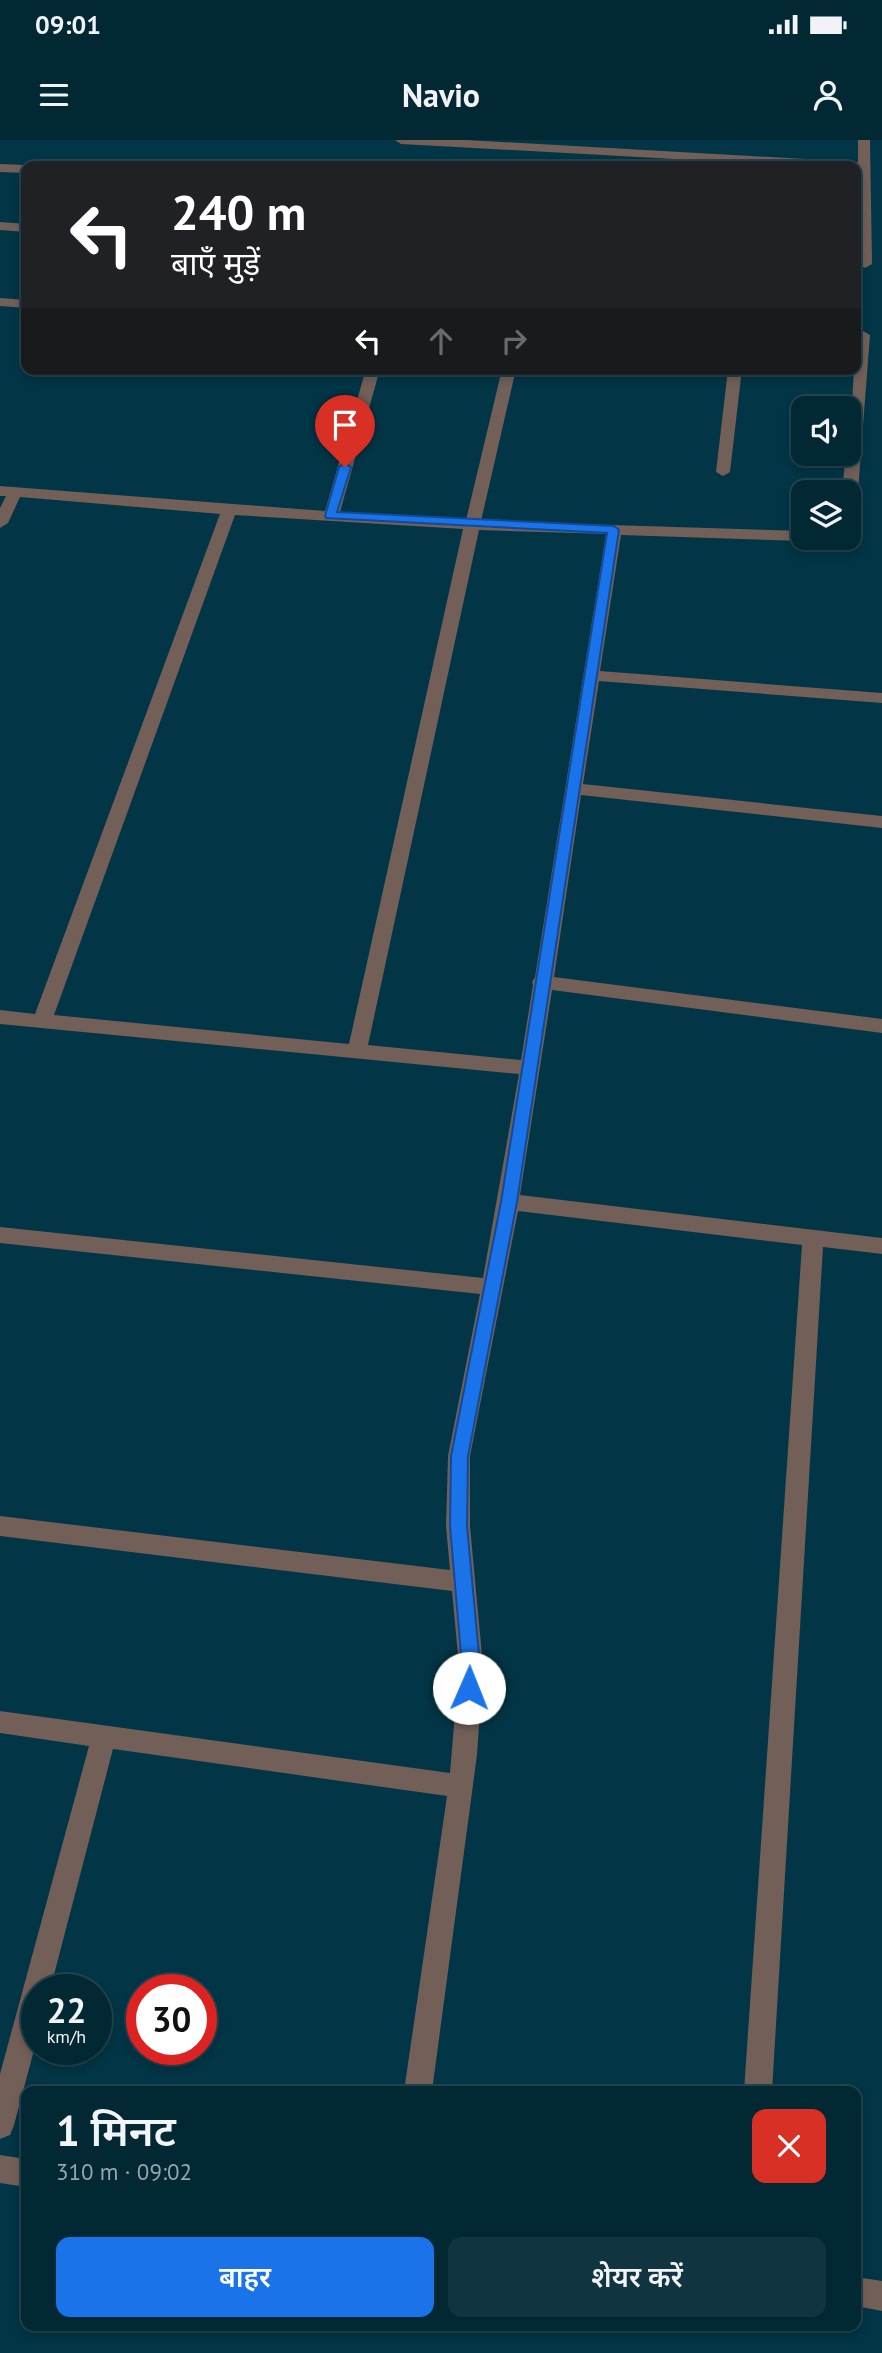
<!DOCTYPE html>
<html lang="hi">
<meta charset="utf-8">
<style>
:root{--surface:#022834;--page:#103440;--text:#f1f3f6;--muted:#96a6ac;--line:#23444f;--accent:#1a73e8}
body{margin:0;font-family:"PT Sans","Noto Sans Devanagari",sans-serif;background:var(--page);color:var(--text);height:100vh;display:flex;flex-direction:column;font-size:26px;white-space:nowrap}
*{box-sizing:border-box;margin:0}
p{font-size:23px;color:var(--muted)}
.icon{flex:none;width:38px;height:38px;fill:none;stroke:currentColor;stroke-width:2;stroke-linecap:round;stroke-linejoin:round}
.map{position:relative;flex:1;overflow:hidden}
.drawer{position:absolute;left:21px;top:1946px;width:840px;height:245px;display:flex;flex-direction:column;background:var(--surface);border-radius:14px;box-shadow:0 4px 10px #0003,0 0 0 2px var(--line)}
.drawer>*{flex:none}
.banner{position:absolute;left:21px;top:21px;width:840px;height:214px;border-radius:14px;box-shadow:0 4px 10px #0003,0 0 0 2px var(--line);background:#202124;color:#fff;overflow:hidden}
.fabs{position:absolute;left:791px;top:256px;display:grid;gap:14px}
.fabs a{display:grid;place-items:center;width:70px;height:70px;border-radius:14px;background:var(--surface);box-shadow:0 4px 10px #0003,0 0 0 2px var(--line);font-size:35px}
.speed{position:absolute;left:21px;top:1834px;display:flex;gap:14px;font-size:35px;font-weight:700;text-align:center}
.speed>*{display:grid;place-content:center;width:91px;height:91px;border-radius:50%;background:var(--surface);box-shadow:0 4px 10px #0003,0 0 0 2px var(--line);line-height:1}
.speed small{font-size:18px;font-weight:400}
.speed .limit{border:10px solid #d22;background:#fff;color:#111}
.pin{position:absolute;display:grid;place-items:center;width:60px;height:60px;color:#fff;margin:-72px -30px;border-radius:50% 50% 50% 0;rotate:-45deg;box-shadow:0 0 7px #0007}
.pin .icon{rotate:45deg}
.me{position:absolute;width:77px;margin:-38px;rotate:1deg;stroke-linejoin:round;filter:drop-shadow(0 0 5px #0008)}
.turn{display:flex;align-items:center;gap:24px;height:147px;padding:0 35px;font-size:32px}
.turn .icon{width:91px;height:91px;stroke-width:2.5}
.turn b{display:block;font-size:49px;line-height:60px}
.lanes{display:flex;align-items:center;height:66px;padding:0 35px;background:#0003;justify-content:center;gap:35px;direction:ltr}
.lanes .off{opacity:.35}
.round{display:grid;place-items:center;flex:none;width:74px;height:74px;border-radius:14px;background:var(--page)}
.overview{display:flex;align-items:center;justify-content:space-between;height:119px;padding:0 35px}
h1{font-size:42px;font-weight:600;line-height:52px}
.primary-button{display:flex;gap:14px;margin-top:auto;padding:14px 35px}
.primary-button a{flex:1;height:80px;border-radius:14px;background:var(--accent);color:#fff;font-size:28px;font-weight:600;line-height:80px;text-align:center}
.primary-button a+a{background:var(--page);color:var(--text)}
.status{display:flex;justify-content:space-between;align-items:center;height:49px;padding:0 35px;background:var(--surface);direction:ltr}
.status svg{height:19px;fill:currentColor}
header{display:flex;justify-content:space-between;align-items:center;height:91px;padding:0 35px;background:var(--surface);font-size:32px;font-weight:600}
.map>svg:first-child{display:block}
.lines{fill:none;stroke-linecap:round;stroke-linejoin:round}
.minor{fill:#715f58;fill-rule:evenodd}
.route{fill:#1a73e8;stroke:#114b97;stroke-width:2}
</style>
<div class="status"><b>09:01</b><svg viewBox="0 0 49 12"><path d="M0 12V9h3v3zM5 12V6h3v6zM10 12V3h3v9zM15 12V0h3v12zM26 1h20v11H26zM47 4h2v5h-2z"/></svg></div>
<header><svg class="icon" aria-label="menu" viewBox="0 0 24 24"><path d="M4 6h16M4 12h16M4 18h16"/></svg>Navio<svg class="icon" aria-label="person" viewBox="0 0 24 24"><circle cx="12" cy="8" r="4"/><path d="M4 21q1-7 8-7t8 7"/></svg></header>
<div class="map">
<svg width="882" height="2213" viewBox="0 0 882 2213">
<rect width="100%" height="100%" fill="#023545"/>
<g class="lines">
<g class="minor">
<polygon points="395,0 467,0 858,22 858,0 870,0 872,124 865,128 858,124 858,29 856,26 802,26 401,4"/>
<polygon points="0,24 26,25 30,26 26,26 26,33 0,32"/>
<polygon points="0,82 26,84 26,92 0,90"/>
<polygon points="0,158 26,160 26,168 0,166"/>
<polygon points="863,191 870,195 857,364 849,369 849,352 842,352 846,313 849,313 856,195"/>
<path d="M 366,229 L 380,229 L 340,372 L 466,380 L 502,229 L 516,229 L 481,381 L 803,391 L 803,397 L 810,397 L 803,401 L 621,395 L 600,531 L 882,553 L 882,563 L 599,541 L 583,644 L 882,676 L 882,688 L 581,655 L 554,837 L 882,879 L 882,893 L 552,850 L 520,1055 L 882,1098 L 882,1114 L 823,1107 L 772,1951 L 744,1951 L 802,1105 L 518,1071 L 470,1316 L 470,1386 L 483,1526 L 477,1615 L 432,1951 L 404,1951 L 447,1656 L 113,1609 L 50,1850 L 37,1850 L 37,1899 L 14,1985 L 10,1995 L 0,1999 L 0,1934 L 89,1606 L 0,1593 L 0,1571 L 450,1633 L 459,1526 L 452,1451 L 0,1396 L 0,1376 L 450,1430 L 446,1386 L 448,1316 L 480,1154 L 0,1103 L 0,1087 L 483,1138 L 519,934 L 0,884 L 0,870 L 35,874 L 220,374 L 20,357 L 8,383 L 0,388 L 0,368 L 6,356 L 0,356 L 0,346 L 325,371 ZM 235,375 L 463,389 L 349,904 L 54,875 ZM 479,390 L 606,394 L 535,837 L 532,842 L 533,845 L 521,920 L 368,905 Z"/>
<polygon points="728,229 742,229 730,332 723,336 716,332"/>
<polygon points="0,2015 26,2019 26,2047 0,2043"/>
<polygon points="856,2137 882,2141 882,2171 856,2166"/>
</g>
</g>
<polygon class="route" points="345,323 351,327 337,372 614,386 619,390 517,1062 468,1316 467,1386 480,1526 476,1554 469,1557 463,1554 460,1548 462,1526 450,1386 451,1316 501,1062 607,393 326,378 325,376 339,327"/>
</svg>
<div class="fabs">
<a><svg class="icon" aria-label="sound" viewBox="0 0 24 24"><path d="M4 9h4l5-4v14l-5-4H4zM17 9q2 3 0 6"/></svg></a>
<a><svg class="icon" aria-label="layers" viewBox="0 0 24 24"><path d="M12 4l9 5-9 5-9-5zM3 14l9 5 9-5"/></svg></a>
</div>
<div class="speed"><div>22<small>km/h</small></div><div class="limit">30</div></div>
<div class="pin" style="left:345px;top:327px;background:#d93025"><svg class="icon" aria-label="arrive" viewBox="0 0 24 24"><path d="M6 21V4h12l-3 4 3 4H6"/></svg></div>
<svg class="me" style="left:469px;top:1548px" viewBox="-20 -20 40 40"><circle r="19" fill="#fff"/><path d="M0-13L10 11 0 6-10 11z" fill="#1a73e8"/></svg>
<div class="banner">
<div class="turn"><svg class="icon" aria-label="left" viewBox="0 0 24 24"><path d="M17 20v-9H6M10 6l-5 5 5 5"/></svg><div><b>240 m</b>बाएँ मुड़ें</div></div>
<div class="lanes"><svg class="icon" aria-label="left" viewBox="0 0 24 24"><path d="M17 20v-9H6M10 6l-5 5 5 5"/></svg><svg class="icon off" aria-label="ahead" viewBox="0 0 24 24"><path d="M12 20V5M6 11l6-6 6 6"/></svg><svg class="icon off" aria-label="right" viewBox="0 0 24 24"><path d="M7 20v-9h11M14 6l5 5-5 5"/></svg></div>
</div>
<section class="drawer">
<div class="overview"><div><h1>1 मिनट</h1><p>310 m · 09:02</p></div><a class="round" style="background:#d93025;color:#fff"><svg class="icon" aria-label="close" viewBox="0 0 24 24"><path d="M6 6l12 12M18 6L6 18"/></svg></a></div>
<div class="primary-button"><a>बाहर</a><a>शेयर करें</a></div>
</section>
</div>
